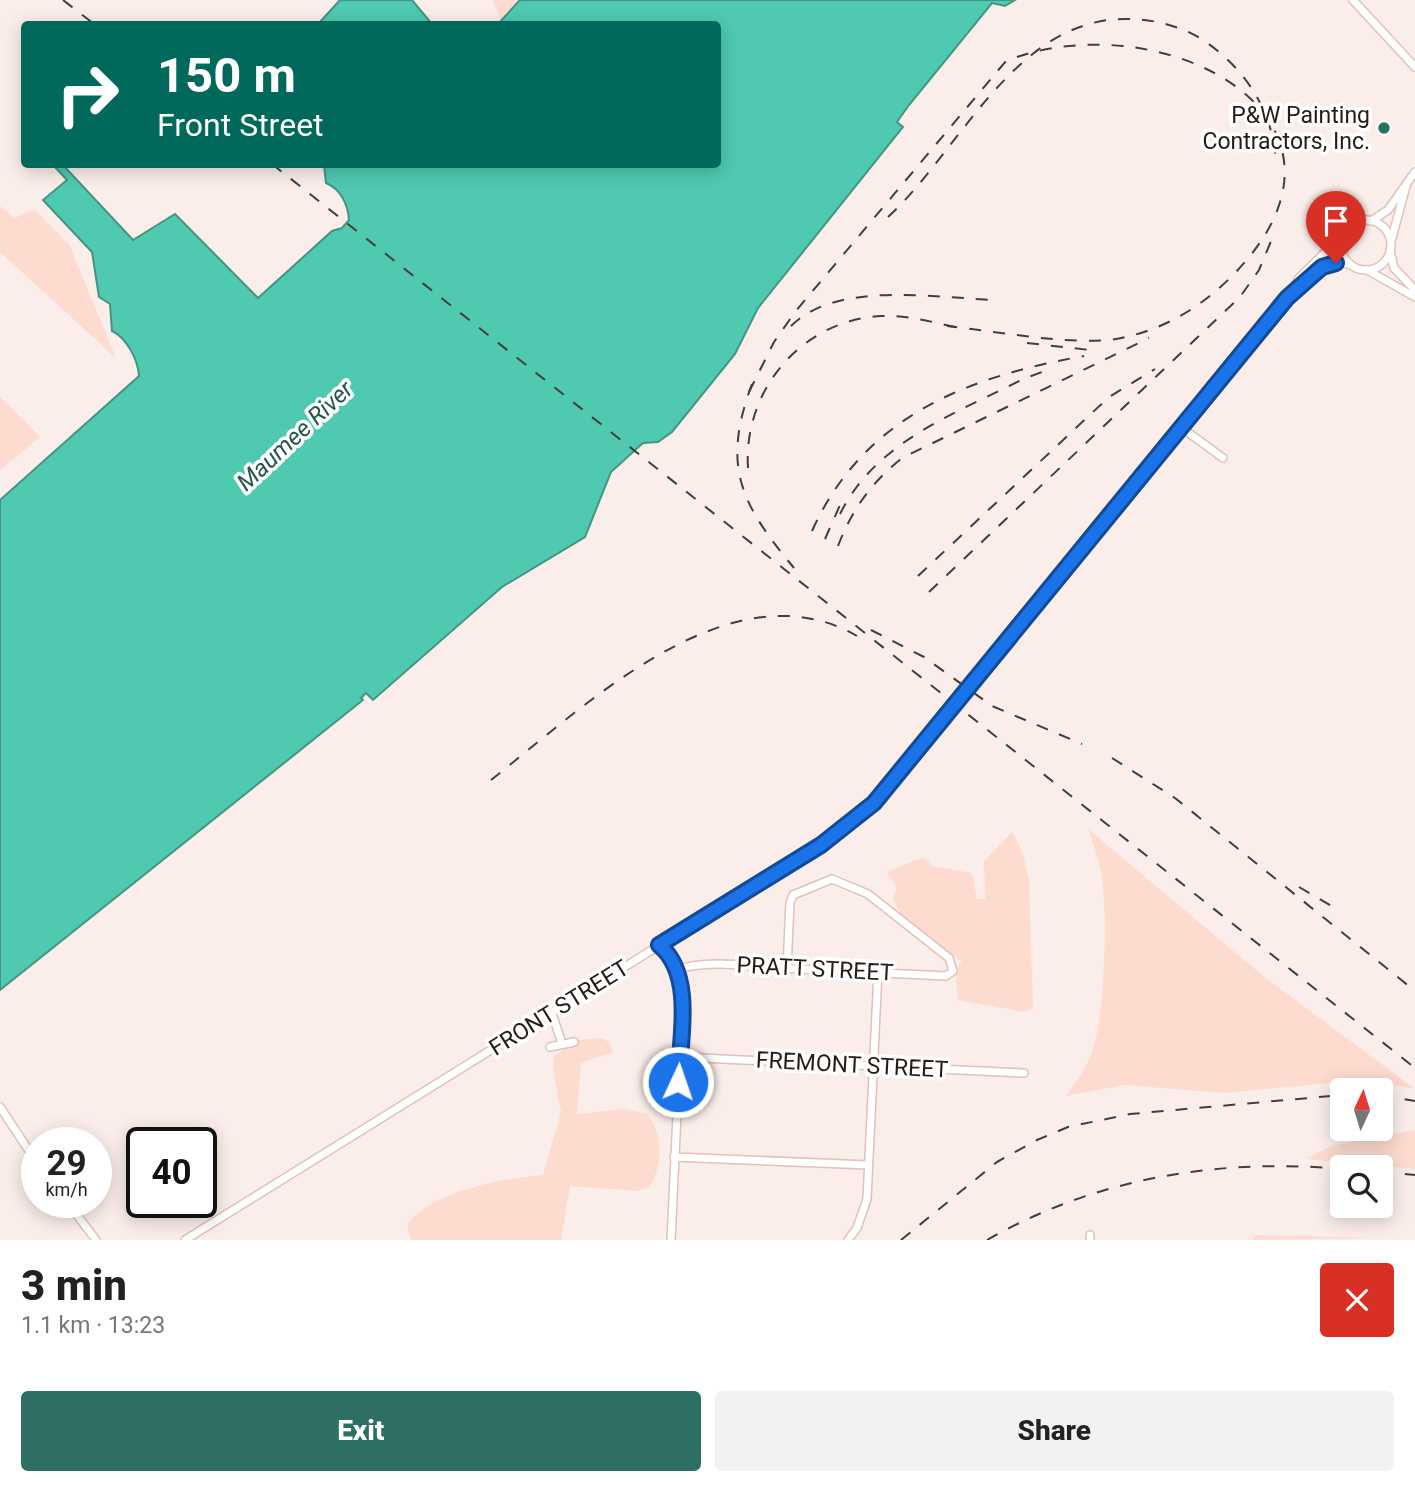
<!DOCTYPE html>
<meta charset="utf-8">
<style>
:root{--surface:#fff;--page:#f2f2f2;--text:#222;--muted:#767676;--accent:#2d7063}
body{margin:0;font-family:Roboto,sans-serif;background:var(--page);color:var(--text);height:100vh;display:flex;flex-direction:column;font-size:26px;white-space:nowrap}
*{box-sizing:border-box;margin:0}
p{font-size:23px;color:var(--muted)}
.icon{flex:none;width:38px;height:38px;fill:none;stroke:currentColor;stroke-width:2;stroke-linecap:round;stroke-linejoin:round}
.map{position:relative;height:1240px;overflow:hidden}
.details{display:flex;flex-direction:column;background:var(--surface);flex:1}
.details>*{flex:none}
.banner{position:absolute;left:21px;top:21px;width:700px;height:147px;border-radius:7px;box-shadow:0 4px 18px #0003;background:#00695c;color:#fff;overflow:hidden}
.needle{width:46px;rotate:4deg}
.tools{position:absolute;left:1330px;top:1078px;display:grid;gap:14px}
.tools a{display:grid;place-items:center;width:63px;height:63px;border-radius:7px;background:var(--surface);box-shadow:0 4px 18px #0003;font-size:35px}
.speed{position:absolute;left:21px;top:1127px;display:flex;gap:14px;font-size:35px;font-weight:700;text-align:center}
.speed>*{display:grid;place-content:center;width:91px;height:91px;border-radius:50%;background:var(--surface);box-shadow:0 4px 18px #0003;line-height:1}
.speed small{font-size:18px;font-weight:400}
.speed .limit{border:4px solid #111;border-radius:10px;background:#fff;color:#111}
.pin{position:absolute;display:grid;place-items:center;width:60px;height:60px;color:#fff;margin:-72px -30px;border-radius:50% 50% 50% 0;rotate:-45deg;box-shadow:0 0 7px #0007}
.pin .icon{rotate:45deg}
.me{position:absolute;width:77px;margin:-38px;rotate:3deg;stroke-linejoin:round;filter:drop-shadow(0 0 5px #0008)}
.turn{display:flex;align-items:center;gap:24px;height:147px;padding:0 21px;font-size:32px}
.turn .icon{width:91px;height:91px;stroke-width:2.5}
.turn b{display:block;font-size:49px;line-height:60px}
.round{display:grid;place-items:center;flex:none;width:74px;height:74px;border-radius:7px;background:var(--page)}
.summary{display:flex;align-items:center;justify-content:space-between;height:119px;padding:0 21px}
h1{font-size:42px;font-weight:800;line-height:52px}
.button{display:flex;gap:14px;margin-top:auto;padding:14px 21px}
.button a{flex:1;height:80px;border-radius:7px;background:var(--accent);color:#fff;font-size:28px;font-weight:800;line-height:80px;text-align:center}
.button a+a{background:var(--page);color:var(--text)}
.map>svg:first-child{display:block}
.green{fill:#fddbcf}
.water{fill:#4fc9b0;stroke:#439582;stroke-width:2}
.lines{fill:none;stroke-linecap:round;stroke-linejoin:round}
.minor-casing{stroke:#e0c2b7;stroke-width:10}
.minor{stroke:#fff;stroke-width:7}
.rail{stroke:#473c38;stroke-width:2;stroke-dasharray:12 12;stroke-linecap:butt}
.minor-bridge-casing{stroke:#e0c2b7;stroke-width:10;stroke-linecap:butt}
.minor-bridge{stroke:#fff;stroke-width:7}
.route-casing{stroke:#114b97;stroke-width:18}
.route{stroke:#1a73e8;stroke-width:12}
.poi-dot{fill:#2d7063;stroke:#fff;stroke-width:2.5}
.labels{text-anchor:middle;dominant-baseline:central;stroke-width:7;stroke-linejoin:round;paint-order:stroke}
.poi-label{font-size:23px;fill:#261b17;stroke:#fff;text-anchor:end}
.street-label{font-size:23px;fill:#261b17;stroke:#fff}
.water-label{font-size:24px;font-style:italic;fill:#24574c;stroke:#fff}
</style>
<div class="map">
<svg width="1415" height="1240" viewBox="0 0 1415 1240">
<rect width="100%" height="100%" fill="#fbeeea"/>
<g class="green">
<polygon points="492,0 520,0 502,21"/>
<polygon points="0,206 15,218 34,209 69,244 116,358 0,252"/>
<polygon points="0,397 40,437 0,470"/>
<path d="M 1088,829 L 1262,975 L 1415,1089 L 1360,1080 L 1225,1093 L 1124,1085 L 1066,1096 C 1077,1081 1087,1067 1093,1049 C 1105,1013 1108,908 1101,871 C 1098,857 1093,843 1088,829 Z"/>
<polygon points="1012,832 1022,851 1029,880 1033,1008 1025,1012 958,1000 955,970 962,962 901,914 893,900 897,888 887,872 924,857 932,866 972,873 977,899 985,899 984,861"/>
<path d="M 602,1038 L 610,1043 L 613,1052 L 581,1063 L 577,1114 L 625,1109 L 648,1114 C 663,1137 663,1161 650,1187 L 637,1191 L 570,1186 L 561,1240 L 411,1240 L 407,1224 C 434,1191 503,1178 543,1175 L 561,1112 L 553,1070 L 554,1056 L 579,1040 Z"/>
<polygon points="1415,1130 1415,1169 1306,1159 1331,1146"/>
<polygon points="1254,1235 1378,1238 1253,1240"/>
</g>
<g class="water">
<polygon points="340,0 412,0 432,24 318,24"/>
<path d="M 520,0 L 1015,0 L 1005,6 L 992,3 L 909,105 L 897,122 L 903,127 L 758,308 L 735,354 L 672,432 L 658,442 L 643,443 L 611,472 L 585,537 L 502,587 L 373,700 L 366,693 L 361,698 L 363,700 L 0,990 L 0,500 L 139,376 C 138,360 127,338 112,331 L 110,304 L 99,297 L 92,252 L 43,200 L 67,180 L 53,165 L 63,165 L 133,240 L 175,214 L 258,298 L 332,231 L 342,228 L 349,220 C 348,205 341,189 326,183 L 324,165 L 718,164 L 718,24 L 498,24 Z"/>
</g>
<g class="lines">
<defs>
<g id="minor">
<polyline points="1353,0 1415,67"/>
<circle cx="1366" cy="245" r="25"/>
<polyline points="1371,221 1388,210 1415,172"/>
<polyline points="1392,238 1406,186"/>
<polyline points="1390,251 1394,268 1415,290"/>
<polyline points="1367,270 1415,297"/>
<path d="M 1290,295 C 1310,280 1322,260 1350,264"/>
<polyline points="1182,428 1223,458"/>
<polyline points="979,677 1287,298 1299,278 1343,235"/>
<polyline points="659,945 669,954 676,970 682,1011 671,1240"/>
<path d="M 676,970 C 708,959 745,966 778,968 C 834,971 890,973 946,976 L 953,971 L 949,958 L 868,894 L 832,879 L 793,895 L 790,903 L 787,968"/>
<polyline points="552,1013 562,1044"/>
<polyline points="550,1047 574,1042"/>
<polyline points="679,1057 1024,1073"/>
<polyline points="0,1107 37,1163"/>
<polyline points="674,1157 868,1165"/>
<polyline points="67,1202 96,1240"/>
<polyline points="185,1240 821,845 874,803 931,736"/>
<polyline points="848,1240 857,1228 867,1199 878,972"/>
<polyline points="1090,1240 1090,1235"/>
</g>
</defs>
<use href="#minor" class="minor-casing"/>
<use href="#minor" class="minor"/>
<g class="rail">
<polyline points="63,0 94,24"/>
<polyline points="272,164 1415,1068"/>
<path d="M 888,217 C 962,149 1016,15 1131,19 C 1158,20 1184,27 1206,42 C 1247,71 1273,112 1276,162"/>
<path d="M 791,326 C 837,280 936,298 996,300"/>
<polyline points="1027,343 1090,350"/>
<path d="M 752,384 C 721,467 741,504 794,568"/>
<path d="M 749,392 L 774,342 L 795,312 L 1006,61 C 1160,0 1390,118 1231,277 C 1199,309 1161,331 1116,339 C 1072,346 994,331 947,326"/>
<path d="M 748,468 C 743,390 802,320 881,316 C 907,315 931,322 956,327"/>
<path d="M 840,514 C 876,441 955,414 1023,379 L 1042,372"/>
<path d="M 812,531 C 864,416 967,377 1084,356"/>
<polyline points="825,539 840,505"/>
<path d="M 838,546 C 852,509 872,482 902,458 L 1149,338"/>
<polyline points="918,576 1109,397 1155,369"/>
<polyline points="929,592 1240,297 1259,270 1274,234"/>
<polyline points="871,630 924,657 992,706 1082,744"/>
<polyline points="1112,758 1175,798 1415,991"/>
<path d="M 491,780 C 584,707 731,563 857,636"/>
<polyline points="1299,887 1335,908"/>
<polyline points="1381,1095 1415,1101"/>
<polyline points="1381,1172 1415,1175"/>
<polyline points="901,1240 997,1162 1037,1140 1068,1127 1130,1114 1342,1095"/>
<path d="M 987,1240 C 1096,1178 1218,1158 1342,1169"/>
</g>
<defs>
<polyline id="minor-bridge" points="931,736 979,677"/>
</defs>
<use href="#minor-bridge" class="minor-bridge-casing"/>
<use href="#minor-bridge" class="minor-bridge"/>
</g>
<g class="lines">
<defs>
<path id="route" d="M 678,1082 C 680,1041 695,974 659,945 L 821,845 L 874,803 L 1287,298 L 1322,267 L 1336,263"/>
</defs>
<use href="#route" class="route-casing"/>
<use href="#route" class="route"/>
</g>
<circle class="poi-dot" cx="1384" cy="128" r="7"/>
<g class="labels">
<g class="poi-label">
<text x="1370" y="115">P&amp;W Painting<tspan x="1370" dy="26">Contractors, Inc.</tspan></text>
</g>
<g class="street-label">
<text transform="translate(815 969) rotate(3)">PRATT STREET</text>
<text transform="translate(559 1008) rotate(-32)">FRONT STREET</text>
<text transform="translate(852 1065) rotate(3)">FREMONT STREET</text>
</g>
<g class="water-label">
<text transform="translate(295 436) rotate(-43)">Maumee River</text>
</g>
</g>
</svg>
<div class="tools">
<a><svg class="needle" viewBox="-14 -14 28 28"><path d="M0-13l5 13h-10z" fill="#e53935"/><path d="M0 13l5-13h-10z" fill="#767676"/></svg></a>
<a><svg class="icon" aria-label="search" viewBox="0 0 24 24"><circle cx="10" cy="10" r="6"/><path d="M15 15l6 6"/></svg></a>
</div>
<div class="speed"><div>29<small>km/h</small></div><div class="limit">40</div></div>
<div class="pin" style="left:1336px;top:263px;background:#d93025"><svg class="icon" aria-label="arrive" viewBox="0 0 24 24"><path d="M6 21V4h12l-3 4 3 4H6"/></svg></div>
<svg class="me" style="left:678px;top:1082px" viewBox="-20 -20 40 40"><circle r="17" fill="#1a73e8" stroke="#fff" stroke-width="3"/><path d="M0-11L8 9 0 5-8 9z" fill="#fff"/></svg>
<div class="banner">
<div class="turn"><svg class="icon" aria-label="right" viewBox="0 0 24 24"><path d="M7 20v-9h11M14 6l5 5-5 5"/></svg><div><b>150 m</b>Front Street</div></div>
</div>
</div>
<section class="details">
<div class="summary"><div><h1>3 min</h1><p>1.1 km · 13:23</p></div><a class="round" style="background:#d93025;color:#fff"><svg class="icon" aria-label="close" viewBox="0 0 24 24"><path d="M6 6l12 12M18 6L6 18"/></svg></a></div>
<div class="button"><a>Exit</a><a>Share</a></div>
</section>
